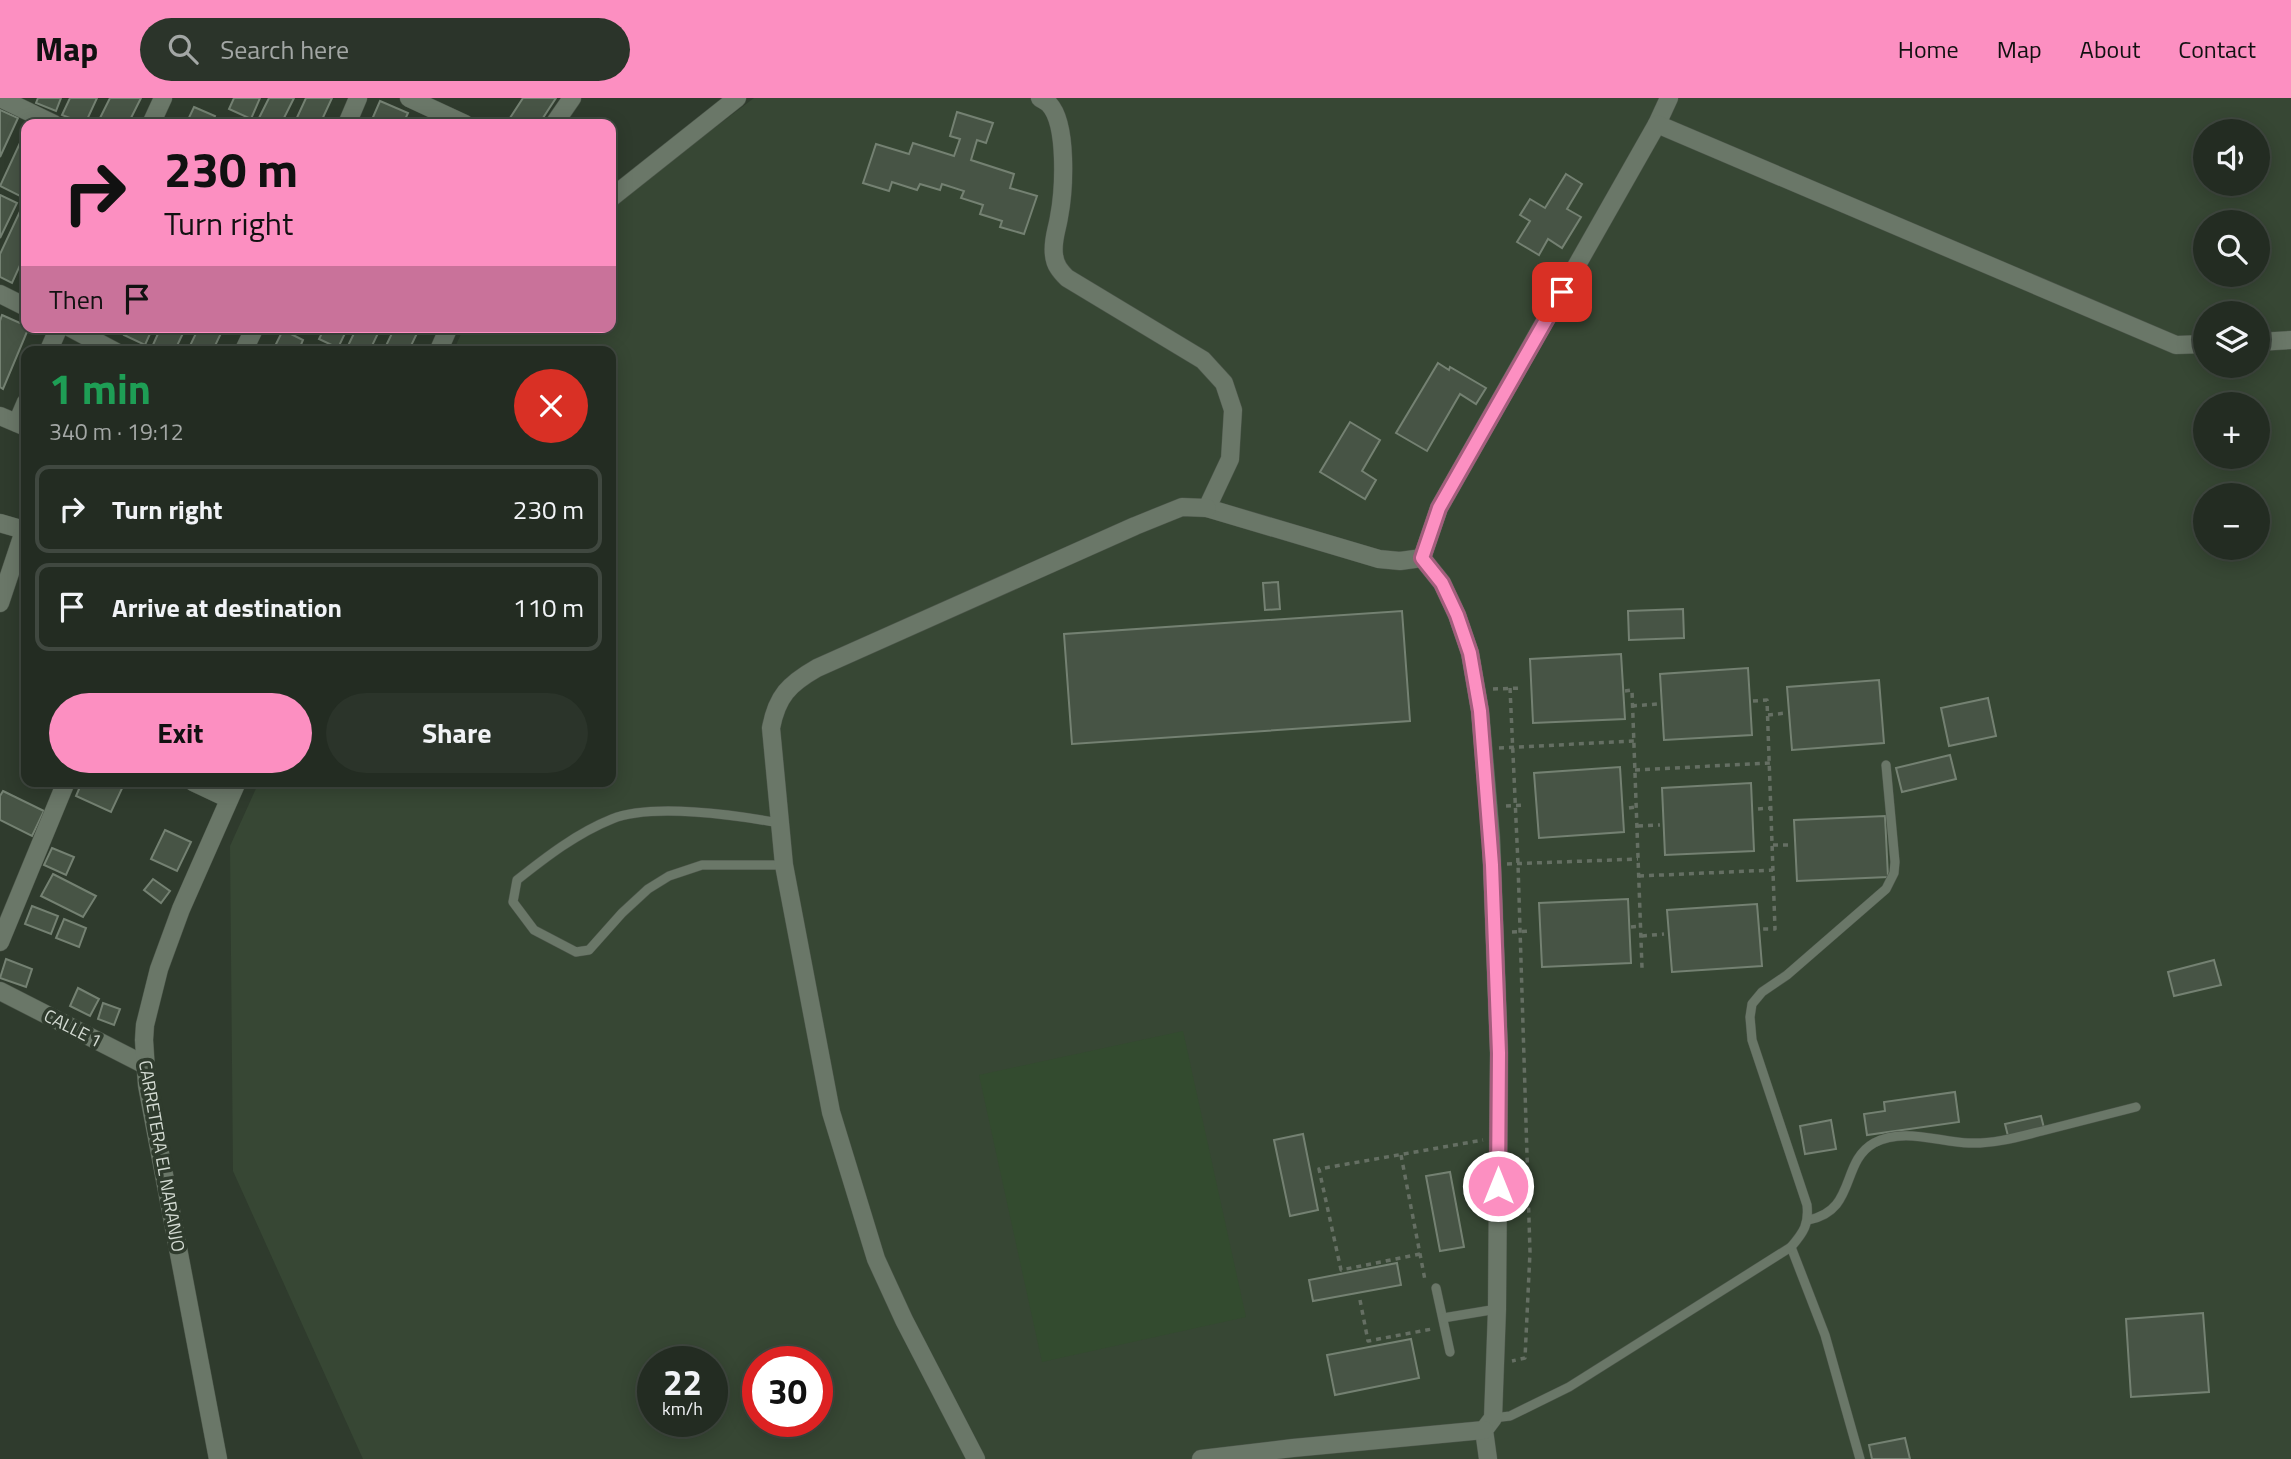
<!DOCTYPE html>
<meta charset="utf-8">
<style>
:root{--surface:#232c22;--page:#2b342a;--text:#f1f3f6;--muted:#a3a7a5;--line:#404840;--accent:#fc8fc1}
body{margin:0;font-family:"Titillium Web",sans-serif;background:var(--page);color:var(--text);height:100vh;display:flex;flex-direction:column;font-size:26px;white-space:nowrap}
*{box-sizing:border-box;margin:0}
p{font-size:23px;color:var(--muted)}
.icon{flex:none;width:38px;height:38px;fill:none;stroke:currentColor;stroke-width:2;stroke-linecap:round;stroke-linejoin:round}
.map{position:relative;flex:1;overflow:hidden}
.panel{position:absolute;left:21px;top:248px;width:595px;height:441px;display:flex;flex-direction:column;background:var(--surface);border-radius:14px;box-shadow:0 4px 18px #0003,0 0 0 2px var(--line)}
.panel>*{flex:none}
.top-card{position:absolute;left:21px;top:21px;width:595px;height:214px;border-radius:14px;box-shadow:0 4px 18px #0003,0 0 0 2px var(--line);background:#fc8fc1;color:#111;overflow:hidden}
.controls{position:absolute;left:2193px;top:21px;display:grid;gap:14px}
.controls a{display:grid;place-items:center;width:77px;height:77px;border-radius:50%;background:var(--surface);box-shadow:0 4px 18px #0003,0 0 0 2px var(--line);font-size:35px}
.speed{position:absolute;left:637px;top:1248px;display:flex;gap:14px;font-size:35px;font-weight:700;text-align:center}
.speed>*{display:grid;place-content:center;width:91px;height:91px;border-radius:50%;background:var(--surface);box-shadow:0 4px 18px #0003,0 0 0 2px var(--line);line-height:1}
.speed small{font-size:18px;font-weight:400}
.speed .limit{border:10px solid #d22;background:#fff;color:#111}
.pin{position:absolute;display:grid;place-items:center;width:60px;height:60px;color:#fff;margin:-30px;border-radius:14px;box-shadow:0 4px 10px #0006}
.me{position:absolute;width:77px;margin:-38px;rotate:0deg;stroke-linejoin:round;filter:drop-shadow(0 0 5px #0008)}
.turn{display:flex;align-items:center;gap:24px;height:147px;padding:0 28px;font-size:32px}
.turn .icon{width:91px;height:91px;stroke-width:2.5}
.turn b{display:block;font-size:49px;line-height:60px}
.then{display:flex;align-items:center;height:66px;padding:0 28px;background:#0003;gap:14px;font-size:26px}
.round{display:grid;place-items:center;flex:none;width:74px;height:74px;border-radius:37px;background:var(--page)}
.headline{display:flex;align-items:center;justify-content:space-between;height:119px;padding:0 28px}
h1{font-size:42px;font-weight:700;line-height:52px;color:#1e9e55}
.button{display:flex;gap:14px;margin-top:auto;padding:14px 28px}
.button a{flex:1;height:80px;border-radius:42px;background:var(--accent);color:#111;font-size:28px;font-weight:700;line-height:80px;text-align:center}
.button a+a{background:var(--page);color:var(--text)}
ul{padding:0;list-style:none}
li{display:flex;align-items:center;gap:21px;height:88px;margin:0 14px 10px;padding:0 14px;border:4px solid var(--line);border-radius:14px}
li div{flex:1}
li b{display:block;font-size:26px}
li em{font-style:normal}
header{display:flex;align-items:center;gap:42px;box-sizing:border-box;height:98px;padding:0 35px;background:var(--accent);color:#111}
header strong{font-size:33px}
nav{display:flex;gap:38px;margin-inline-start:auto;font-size:24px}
.search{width:490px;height:63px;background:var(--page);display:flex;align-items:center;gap:18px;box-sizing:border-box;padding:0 24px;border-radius:38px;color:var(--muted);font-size:26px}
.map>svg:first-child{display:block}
.built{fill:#374734;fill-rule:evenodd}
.green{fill:#334b2f}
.building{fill:#475445;stroke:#748172;stroke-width:2}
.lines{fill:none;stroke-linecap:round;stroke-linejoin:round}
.lane-casing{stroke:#4c564a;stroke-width:10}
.street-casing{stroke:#4c564a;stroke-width:19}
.path{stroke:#656f63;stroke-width:3.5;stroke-dasharray:5 5;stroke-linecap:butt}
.lane{stroke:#6a7768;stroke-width:9}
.street{stroke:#6a7768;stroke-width:18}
.route-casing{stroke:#a45d7d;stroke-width:18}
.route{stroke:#fc8fc1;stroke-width:12}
.labels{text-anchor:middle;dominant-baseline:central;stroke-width:7;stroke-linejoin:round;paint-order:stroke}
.street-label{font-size:18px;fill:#d3dad2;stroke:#2f3b2d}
</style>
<header>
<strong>Map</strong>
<div class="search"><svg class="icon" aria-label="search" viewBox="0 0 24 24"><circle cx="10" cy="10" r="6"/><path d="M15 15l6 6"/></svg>Search here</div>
<nav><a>Home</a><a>Map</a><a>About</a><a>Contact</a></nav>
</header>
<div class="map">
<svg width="2291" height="1361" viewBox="0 0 2291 1361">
<rect width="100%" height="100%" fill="#2f3b2d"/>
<path class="built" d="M 754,0 L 2291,0 L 2291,1361 L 363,1361 L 233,1073 L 230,748 L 259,684 L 611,684 L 611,254 L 453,254 L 464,229 L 611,229 L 611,108 ZM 2205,33 L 2258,33 L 2258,86 L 2205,86 ZM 2205,124 L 2258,124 L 2258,177 L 2205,177 ZM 2205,215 L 2258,215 L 2258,268 L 2205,268 ZM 2205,306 L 2258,306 L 2258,359 L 2205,359 ZM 2205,397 L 2258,397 L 2258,450 L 2205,450 ZM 653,1264 L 712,1264 L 712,1323 L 653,1323 ZM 758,1264 L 817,1264 L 817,1323 L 758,1323 Z"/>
<polygon class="green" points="1183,933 1246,1219 1042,1264 979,977"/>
<g class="building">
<polygon points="38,0 61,0 56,13 36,5"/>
<polygon points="70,0 97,0 85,26 62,17"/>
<polygon points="110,0 141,0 128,26 97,26"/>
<polygon points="234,0 260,0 251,21 229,11"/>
<polygon points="269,0 294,0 281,26 257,24"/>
<polygon points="306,0 332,0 320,26 294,26"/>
<polygon points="523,0 556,0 539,26 519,26 510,20"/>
<polygon points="380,3 408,15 403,26 370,26"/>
<polygon points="194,9 215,18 212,26 186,26"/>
<polygon points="0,12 18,20 0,59"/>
<polygon points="957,14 993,25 986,45 977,42 971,62 1014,76 1010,90 1037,98 1024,136 1000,129 1002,123 980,116 983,107 961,100 964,93 942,86 940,92 920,86 917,92 892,84 889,93 863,85 876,46 909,56 913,45 954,58 960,41 950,38"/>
<polygon points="26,32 26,84 20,98 0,88"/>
<polygon points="1566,76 1582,86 1567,111 1581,119 1562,150 1548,141 1539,157 1517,144 1530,123 1520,117 1530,101 1545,110"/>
<polygon points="0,97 17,105 0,140"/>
<polygon points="23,107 26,109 26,154 12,185 0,179 0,156"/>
<polygon points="2,217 29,229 3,291 0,289 0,223"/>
<polygon points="128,229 153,229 145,247 124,237"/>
<polygon points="161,229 186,229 174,254 162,254 152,249"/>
<polygon points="199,229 224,229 212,254 187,254"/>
<polygon points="325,229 348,229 338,250 319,241"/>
<polygon points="357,229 381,229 369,254 345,254"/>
<polygon points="395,229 420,229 408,254 383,254"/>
<polygon points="283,232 303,242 298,254 272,254"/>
<polygon points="1438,265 1449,272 1450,269 1486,290 1476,306 1460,296 1427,353 1396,335"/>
<polygon points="1350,324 1380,342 1362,373 1376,382 1365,401 1320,374"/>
<polygon points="1278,484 1280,511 1265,512 1263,485"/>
<polygon points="1683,511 1684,540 1629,542 1628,513"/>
<polygon points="1402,513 1410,623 1072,646 1064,536"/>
<polygon points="1621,556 1625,621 1533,625 1530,561"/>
<polygon points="1748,570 1752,637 1664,642 1660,576"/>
<polygon points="1879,582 1884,645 1792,652 1787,589"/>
<polygon points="1988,600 1996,638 1949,648 1941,610"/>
<polygon points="1950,657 1956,681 1902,694 1896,670"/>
<polygon points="1620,669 1624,734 1539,740 1534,675"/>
<polygon points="82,684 125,684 111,714 76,698"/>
<polygon points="1751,685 1754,753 1665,757 1662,690"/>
<polygon points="3,693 44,713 32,738 0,722 0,698"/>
<polygon points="1885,718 1888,779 1797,783 1794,722"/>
<polygon points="165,732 191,744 177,773 151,761"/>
<polygon points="52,750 74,759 66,777 44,767"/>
<polygon points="53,776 96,798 83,819 41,798"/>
<polygon points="153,781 170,793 161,805 144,792"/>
<polygon points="1628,801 1631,865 1542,869 1539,805"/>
<polygon points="1757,806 1762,868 1672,874 1667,812"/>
<polygon points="32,808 58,818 51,836 25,826"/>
<polygon points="64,821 86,830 79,849 56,840"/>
<polygon points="6,861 32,871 26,889 0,880"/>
<polygon points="2214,862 2221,887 2174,898 2168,874"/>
<polygon points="78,890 99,901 90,918 70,908"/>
<polygon points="103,905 120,911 114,927 98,921"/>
<polygon points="1955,994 1959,1024 1867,1037 1864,1016 1885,1013 1884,1004"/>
<polygon points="2041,1018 2044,1030 2008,1038 2005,1026"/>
<polygon points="1831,1022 1836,1051 1805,1056 1800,1028"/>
<polygon points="1303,1036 1318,1112 1290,1118 1274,1042"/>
<polygon points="1450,1074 1464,1149 1440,1153 1426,1078"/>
<polygon points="1397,1165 1401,1187 1313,1203 1309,1182"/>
<polygon points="2203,1215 2209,1294 2131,1299 2126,1221"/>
<polygon points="1411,1241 1419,1280 1335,1297 1327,1257"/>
<polygon points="1905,1340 1910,1361 1872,1361 1869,1347"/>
</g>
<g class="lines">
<defs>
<g id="lane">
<path d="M 779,725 C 736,717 652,705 612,721 C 577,735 546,759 517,782 L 513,804 L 534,832 L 576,854 L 589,852 L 622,815 L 648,791 L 669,778 L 702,767 L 784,767"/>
<path d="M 1808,1122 C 1857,1113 1840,1064 1874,1045 C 1903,1029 1939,1044 1969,1045 C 1994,1046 2018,1039 2042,1033 C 2073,1025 2105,1017 2136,1009"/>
<polyline points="1791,1149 1825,1237 1860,1361"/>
<polyline points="1436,1190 1450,1254"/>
<polyline points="1443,1220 1497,1211"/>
<path d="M 1493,1320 L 1510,1318 L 1569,1289 L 1791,1149 C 1804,1134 1809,1126 1807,1107 L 1752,942 L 1750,919 L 1752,906 L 1762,894 L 1787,877 L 1886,791 L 1894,775 L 1895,764 L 1886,667"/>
</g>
<g id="street">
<polyline points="0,0 54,26"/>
<polyline points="409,0 465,26"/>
<path d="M 1040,0 C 1043,2 1046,3 1049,6 C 1068,26 1064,93 1059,119 C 1057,132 1052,143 1054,157 C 1055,167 1060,173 1067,180 L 1203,262 L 1224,285 L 1233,312 L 1230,361 L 1207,410 L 1379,461 L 1400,463 L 1422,460"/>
<polyline points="151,26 163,0"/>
<polyline points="347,26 358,0"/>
<polyline points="554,26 572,0"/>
<polyline points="1657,26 1669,0"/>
<polyline points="611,100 737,0"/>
<polyline points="0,196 26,209"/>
<polyline points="69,229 116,254"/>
<polyline points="2258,244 2291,242"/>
<polyline points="48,254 59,229"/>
<polyline points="243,254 255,229"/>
<polyline points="438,254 449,229"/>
<polyline points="0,318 26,329"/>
<polyline points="17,325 26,304"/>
<polyline points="0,425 24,432"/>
<polyline points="1422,460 1439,410 1657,26 2176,247 2205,246"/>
<polyline points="1422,460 1442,485 1457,517 1470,555 1480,613 1491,740 1499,955 1497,1211 1493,1320 1484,1332 1488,1361"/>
<polyline points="0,505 26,427"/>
<polyline points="193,684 229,701"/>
<polyline points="0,844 66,684"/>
<polyline points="0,893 145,967"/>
<polyline points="218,1361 147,987 144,942 145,927 159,871 181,811 237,684"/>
<path d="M 976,1361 L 904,1222 L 876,1161 L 831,1014 L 784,767 L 771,630 C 777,598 789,586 817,570 L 1135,428 L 1182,409 L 1207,410"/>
<polyline points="1201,1361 1293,1350 1484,1332"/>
</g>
</defs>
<use href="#lane" class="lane-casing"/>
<use href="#street" class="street-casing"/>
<g class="path">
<polyline points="1510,590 1518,766 1530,1154 1525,1260 1512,1263"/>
<polyline points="1493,591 1523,590"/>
<polyline points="1625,593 1632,592 1642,870"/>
<polyline points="1753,603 1767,602 1775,831 1763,831"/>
<polyline points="1632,608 1657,606"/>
<polyline points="1768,617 1786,615"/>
<polyline points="1499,650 1634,643"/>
<polyline points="1635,672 1770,665"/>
<polyline points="1506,708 1525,707"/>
<polyline points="1629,710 1636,709"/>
<polyline points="1758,711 1771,710"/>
<polyline points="1638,728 1660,727"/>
<polyline points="1773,747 1791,747"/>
<polyline points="1507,766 1638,761"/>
<polyline points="1639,778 1773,772"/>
<polyline points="1631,829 1641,828"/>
<polyline points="1512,834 1531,833"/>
<polyline points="1642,838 1664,836"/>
<polyline points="1401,1057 1425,1182"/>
<polyline points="1420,1156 1341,1172 1319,1071 1483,1042"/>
<polyline points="1360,1202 1368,1243 1432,1231"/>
</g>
<use href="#lane" class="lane"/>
<use href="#street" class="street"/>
</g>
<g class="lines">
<defs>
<polyline id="route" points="1498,1088 1499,955 1492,767 1480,613 1470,555 1457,517 1442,485 1422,460 1439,410 1562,194"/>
</defs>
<use href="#route" class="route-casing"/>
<use href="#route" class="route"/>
</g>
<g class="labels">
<g class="street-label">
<text transform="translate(73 930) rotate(27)">CALLE 1</text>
<text transform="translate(162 1058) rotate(80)">CARRETERA EL NARANJO</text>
</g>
</g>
</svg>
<div class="controls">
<a><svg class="icon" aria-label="sound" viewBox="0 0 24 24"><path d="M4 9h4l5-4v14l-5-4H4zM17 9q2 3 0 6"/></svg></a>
<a><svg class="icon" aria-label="search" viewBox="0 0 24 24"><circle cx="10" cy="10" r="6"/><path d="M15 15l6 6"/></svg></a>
<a><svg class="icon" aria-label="layers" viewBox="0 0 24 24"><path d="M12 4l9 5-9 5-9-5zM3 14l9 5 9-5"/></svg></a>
<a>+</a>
<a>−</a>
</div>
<div class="speed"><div>22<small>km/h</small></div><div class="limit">30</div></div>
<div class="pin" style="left:1562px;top:194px;background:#d93025"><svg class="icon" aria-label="arrive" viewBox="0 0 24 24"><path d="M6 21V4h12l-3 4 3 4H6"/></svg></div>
<svg class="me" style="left:1498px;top:1088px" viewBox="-20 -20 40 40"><circle r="17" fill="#fc8fc1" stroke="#fff" stroke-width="3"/><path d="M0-11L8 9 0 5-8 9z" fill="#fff"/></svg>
<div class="top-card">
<div class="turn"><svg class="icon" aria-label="right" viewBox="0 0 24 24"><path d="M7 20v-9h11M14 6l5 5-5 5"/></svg><div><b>230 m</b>Turn right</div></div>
<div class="then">Then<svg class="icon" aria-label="arrive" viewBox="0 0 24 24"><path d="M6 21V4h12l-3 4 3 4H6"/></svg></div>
</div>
<section class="panel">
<div class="headline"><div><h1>1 min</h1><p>340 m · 19:12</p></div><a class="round" style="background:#d93025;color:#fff"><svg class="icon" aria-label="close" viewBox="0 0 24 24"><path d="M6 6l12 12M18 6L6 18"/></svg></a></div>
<ul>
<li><svg class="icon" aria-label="right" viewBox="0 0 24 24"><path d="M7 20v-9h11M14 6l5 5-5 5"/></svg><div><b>Turn right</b></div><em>230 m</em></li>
<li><svg class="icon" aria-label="arrive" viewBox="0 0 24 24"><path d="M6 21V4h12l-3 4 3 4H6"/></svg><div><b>Arrive at destination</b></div><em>110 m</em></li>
</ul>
<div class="button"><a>Exit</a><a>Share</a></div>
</section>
</div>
